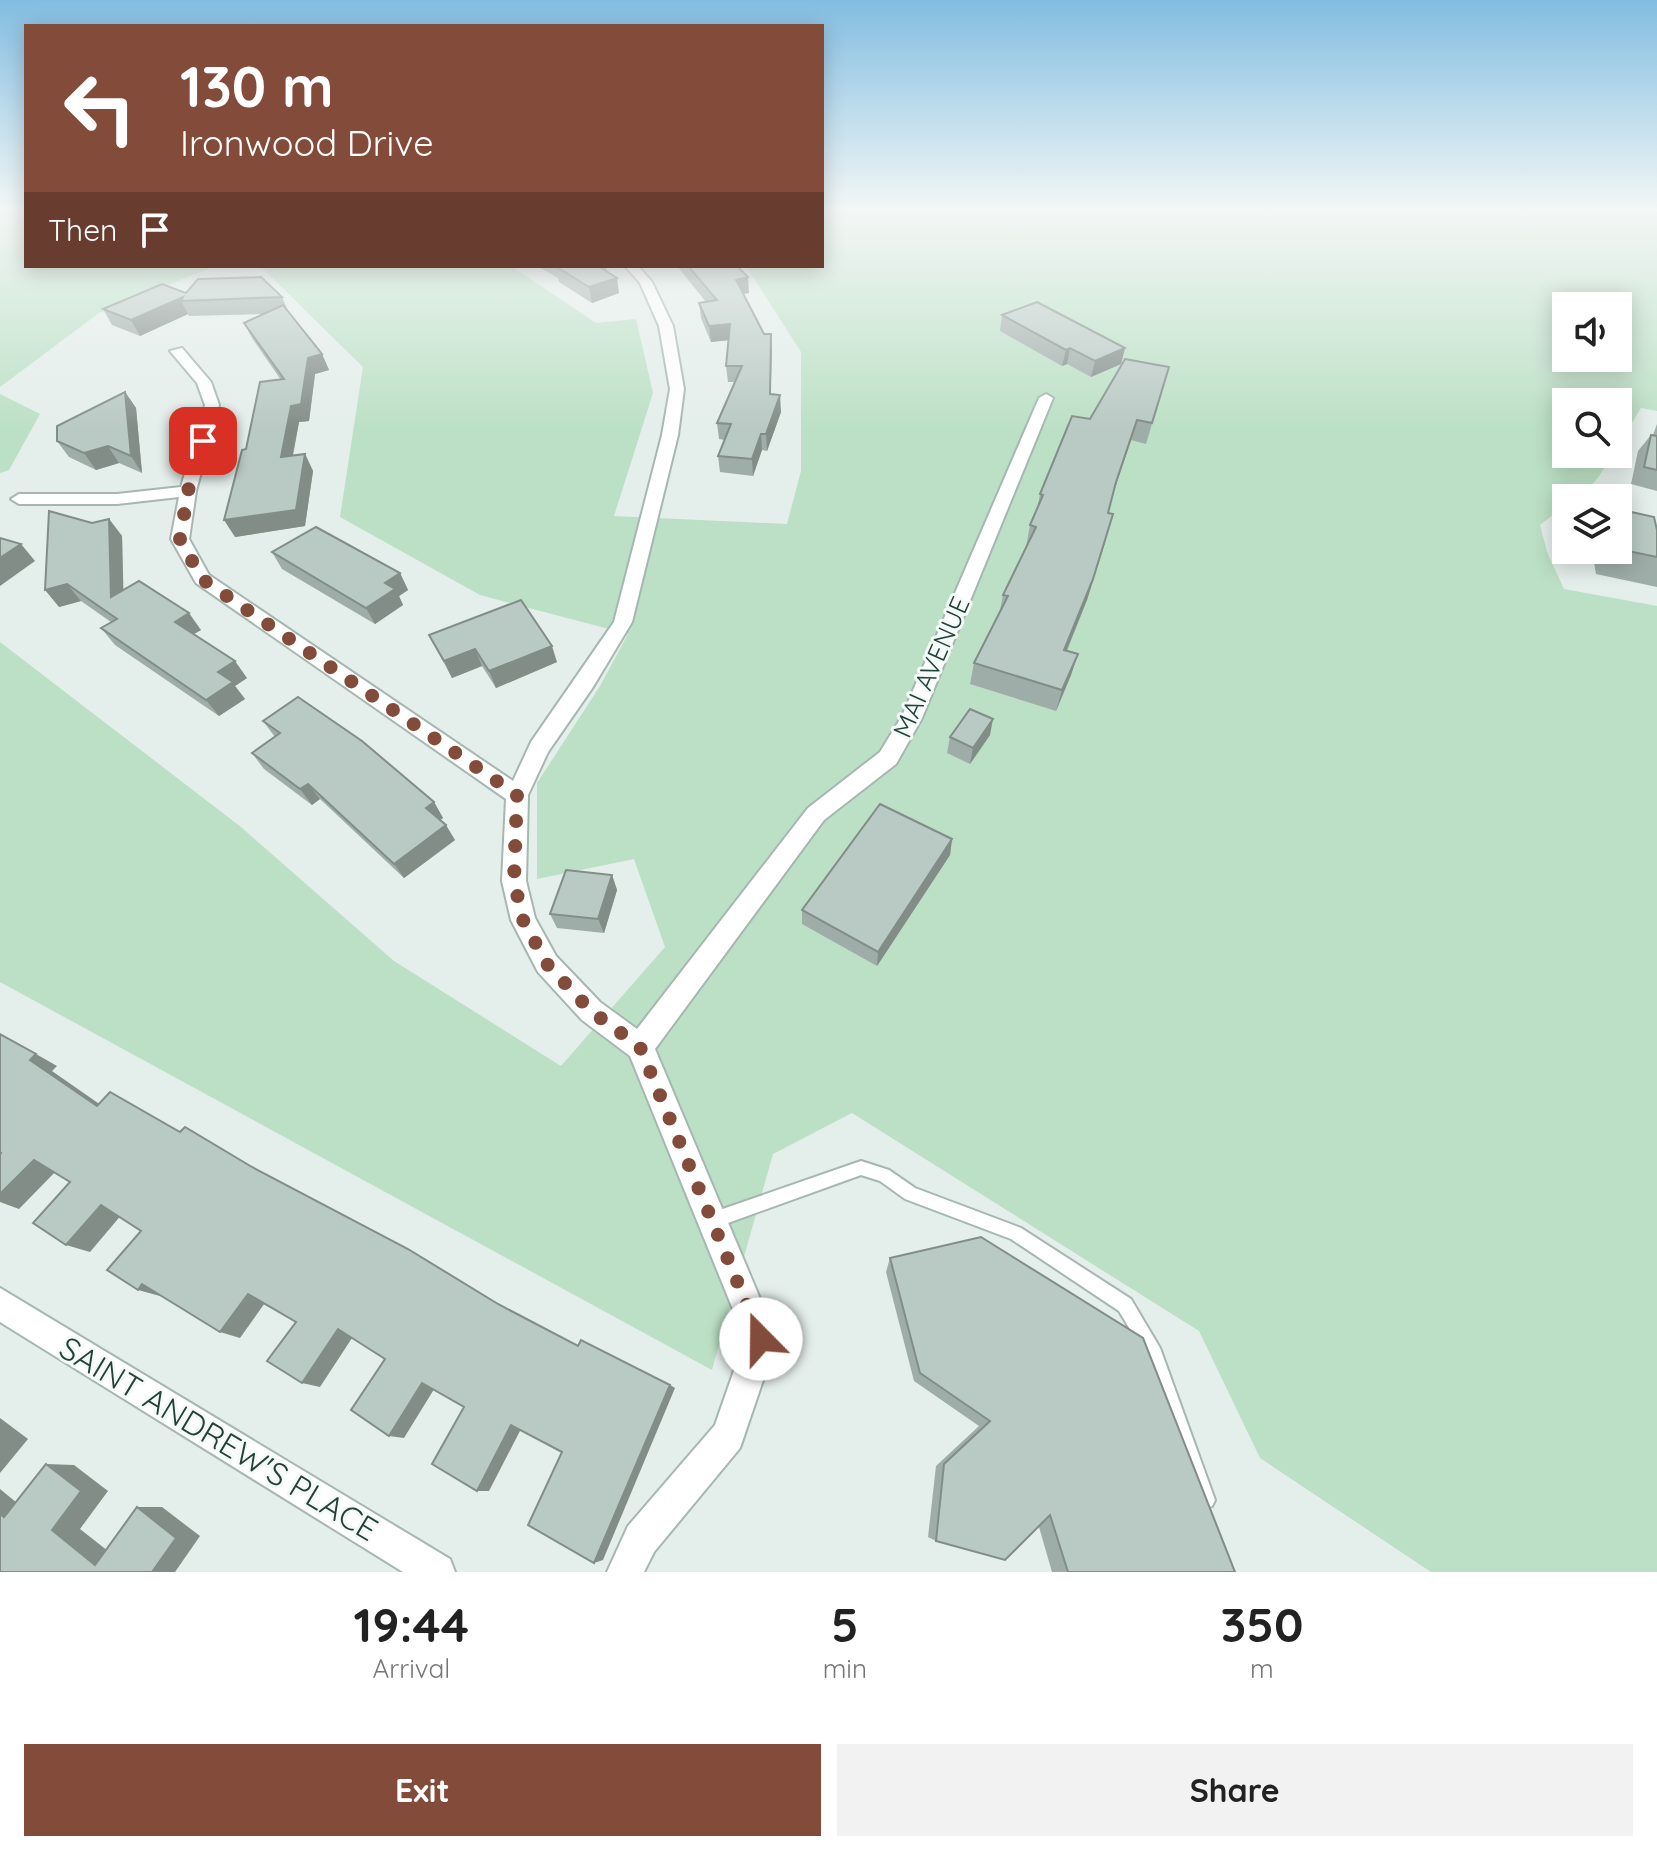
<!DOCTYPE html>
<style>
:root{--surface:#fff;--page:#f2f2f2;--text:#222;--muted:#767676;--accent:#834b3a}
body{margin:0;font-family:Quicksand,sans-serif;background:var(--page);color:var(--text);height:100vh;display:flex;flex-direction:column;font-size:30px;white-space:nowrap}
*{box-sizing:border-box;margin:0}
p{font-size:26px;color:var(--muted)}
.icon{flex:none;width:44px;height:44px;fill:none;stroke:currentColor;stroke-width:2;stroke-linecap:round;stroke-linejoin:round}
.map{position:relative;height:1572px;overflow:hidden}
.details{display:flex;flex-direction:column;background:var(--surface);flex:1}
.details>*{flex:none}
.top-card{position:absolute;left:24px;top:24px;width:800px;height:244px;border-radius:0px;box-shadow:0 4px 20px #0003;background:#834b3a;color:#fff;overflow:hidden}
.fabs{position:absolute;left:1552px;top:292px;display:grid;gap:16px}
.fabs a{display:grid;place-items:center;width:80px;height:80px;border-radius:0px;background:var(--surface);box-shadow:0 4px 20px #0003;font-size:40px}
.pin{position:absolute;display:grid;place-items:center;width:68px;height:68px;color:#fff;margin:-34px;border-radius:16px;box-shadow:0 4px 12px #0006}
.me{position:absolute;width:88px;margin:-44px;rotate:338deg;stroke-linejoin:round;filter:drop-shadow(0 0 6px #0008)}
.turn{display:flex;align-items:center;gap:28px;height:168px;padding:0 24px;font-size:36px}
.turn .icon{width:104px;height:104px;stroke-width:2.5}
.turn b{display:block;font-size:56px;line-height:68px}
.then{display:flex;align-items:center;height:76px;padding:0 24px;background:#0003;gap:16px;font-size:30px}
.eta{display:flex;justify-content:space-evenly;align-items:center;height:136px;text-align:center}
.eta b{font-size:48px;font-weight:700;line-height:56px}
.action{display:flex;gap:16px;margin-top:auto;padding:16px 24px}
.action a{flex:1;height:92px;border-radius:0px;background:var(--accent);color:#fff;font-size:32px;font-weight:700;line-height:92px;text-align:center}
.action a+a{background:var(--page);color:var(--text)}
.map>svg:first-child{display:block}
.green{fill:#bce0c5;fill-rule:evenodd}
.lines{fill:none;stroke-linecap:round;stroke-linejoin:round}
.lane-casing{stroke:#a6b7b1;stroke-width:4}
.street-casing{stroke:#a6b7b1;stroke-width:4}
.lane{fill:#fff;fill-rule:evenodd}
.street{fill:#fff;fill-rule:evenodd}
.wall{fill:#9fada8}
.shaded-wall{fill:#828d88}
.building{fill:#b9c9c3;stroke:#828d88;stroke-width:2}
.route{stroke:#834b3a;stroke-width:14;stroke-dasharray:0 25.2}
.labels{text-anchor:middle;dominant-baseline:central;stroke-width:6;stroke-linejoin:round;paint-order:stroke}
.street-label{font-size:26px;fill:#224139;stroke:#f5faf8}
.near-street-label{font-size:32px;fill:#224139;stroke:#f5faf8}
</style>
<div class="map">
<svg width="1657" height="1572" viewBox="0 0 1657 1572">
<rect width="100%" height="100%" fill="#e4eeea"/>
<g class="green">
<polygon points="0,209 26,209 26,266 215,266 99,313 0,387"/>
<path d="M 822,209 L 1657,209 L 1657,411 L 1641,408 L 1618,446 L 1618,402 L 1566,402 L 1566,454 L 1613,454 C 1602,471 1589,498 1566,498 L 1566,505 L 1540,525 L 1547,552 L 1564,589 L 1657,606 L 1657,1572 L 1431,1572 L 1260,1458 L 1199,1331 L 852,1113 L 773,1154 L 712,1370 L 0,982 L 0,642 L 241,827 L 394,961 L 561,1066 L 665,947 L 634,859 L 537,879 L 537,783 L 600,686 L 628,634 L 480,595 L 340,517 L 363,367 L 260,266 L 511,266 L 596,323 L 636,319 L 653,393 L 614,516 L 787,524 L 801,471 L 801,352 L 746,266 L 822,266 ZM 1566,306 L 1618,306 L 1618,358 L 1566,358 Z"/>
<polygon points="0,394 40,414 9,470 0,473"/>
</g>
<g class="lines">
<defs>
<polygon id="lane" points="861,1161 889,1170 915,1188 1021,1228 1131,1299 1160,1348 1215,1500 1212,1506 1206,1509 1200,1506 1147,1358 1119,1311 1011,1239 905,1199 880,1181 861,1175 714,1228 709,1225 706,1220 709,1215 714,1212"/>
<g id="street">
<polygon points="625,266 638,266 652,282 673,326 684,389 678,435 632,622 593,687 548,752 528,795 526,881 535,918 556,956 600,1002 637,1029 808,808 880,752 902,716 1039,398 1046,394 1053,398 922,718 896,764 824,820 655,1049 777,1339 740,1448 654,1552 644,1572 607,1572 628,1526 715,1425 745,1339 630,1056 582,1020 538,972 511,920 502,881 506,799 196,583 171,539 179,497 117,504 19,504 11,499 19,494 117,494 181,487 205,405 197,383 170,351 182,348 211,382 219,405 196,491 189,539 209,575 513,781 531,742 614,622 662,435 670,389 659,326 640,283"/>
<polygon points="0,1288 450,1559 455,1572 403,1572 0,1322"/>
</g>
</defs>
<use href="#lane" class="lane-casing"/>
<use href="#street" class="street-casing"/>
<use href="#lane" class="lane"/>
<use href="#street" class="street"/>
</g>
<g class="wall">
<polygon points="537,266 606,266 607,272 619,293 592,303 559,282 558,278"/>
<polygon points="677,266 737,266 749,293 744,294 764,334 771,334 771,394 781,412 767,451 762,450 753,476 720,472 718,456 725,440 719,439 717,423 735,382 728,382 726,366 728,340 711,342 701,318 699,303 706,302"/>
<polygon points="186,293 282,297 289,313 322,354 329,370 315,374 309,421 299,422 293,456 305,454 313,471 305,526 235,537 246,449 281,380 252,338 244,323 264,314 189,316 188,314 140,336 112,325 103,309"/>
<polygon points="1002,315 1125,348 1121,364 1091,377 1067,364 1062,366 1000,331"/>
<polygon points="1169,367 1146,444 1131,440 1113,493 1108,513 1107,536 1087,600 1067,651 1078,654 1071,675 1056,711 970,684 974,663 999,615 1003,595 1026,547 1030,525 1037,510 1040,494 1090,419"/>
<polygon points="125,392 136,408 142,473 119,463 96,470 69,457 57,441"/>
<polygon points="1657,424 1657,491 1631,484 1638,451 1651,435 1653,435"/>
<polygon points="1618,509 1657,530 1657,587 1596,574 1592,550 1618,550"/>
<polygon points="109,519 122,536 123,590 201,630 194,634 247,678 235,686 245,699 219,716 115,645 101,628 111,622 81,601 59,607 92,523"/>
<polygon points="272,552 400,573 408,590 399,596 403,605 375,624 282,569"/>
<polygon points="429,635 557,662 496,688 482,666 452,678"/>
<polygon points="263,721 434,802 443,818 440,820 455,840 404,878 320,799 312,805 264,769 252,753 275,737"/>
<polygon points="990,735 970,764 947,753 950,737"/>
<polygon points="952,839 950,855 877,966 802,924 802,910"/>
<polygon points="612,875 617,890 604,933 557,928 550,914"/>
<polygon points="890,1258 1235,1572 1052,1572 1039,1527 936,1541 928,1537 936,1466 979,1426 914,1381 886,1272"/>
</g>
<g class="shaded-wall">
<polygon points="748,277 749,293 737,295 736,280"/>
<polygon points="617,278 619,293 592,303 589,287"/>
<polygon points="183,297 181,301 188,314 140,336 131,320"/>
<polygon points="730,324 731,340 711,342 709,326"/>
<polygon points="771,334 772,350 770,411 770,394"/>
<polygon points="1070,348 1067,364 1062,366 1066,350"/>
<polygon points="1125,348 1121,364 1091,377 1095,361"/>
<polygon points="322,354 329,370 315,374 309,421 299,422 289,474 281,457 291,406 308,358"/>
<polygon points="125,392 136,408 142,473 131,456"/>
<polygon points="780,395 781,412 767,451 766,434"/>
<polygon points="1137,420 1131,440 1110,503 1116,482"/>
<polygon points="761,434 762,450 753,476 752,459"/>
<polygon points="108,446 119,463 96,470 84,453"/>
<polygon points="305,454 313,471 305,526 235,537 224,520"/>
<polygon points="109,519 122,536 124,613 111,597"/>
<polygon points="1107,536 1087,600 1058,671 1064,650"/>
<polygon points="21,544 35,561 0,586 0,558"/>
<polygon points="400,573 408,590 399,596 403,605 375,624 366,608 385,583"/>
<polygon points="67,584 81,601 59,607 45,590"/>
<polygon points="189,613 201,630 187,638 175,622"/>
<polygon points="552,646 557,662 496,688 489,671"/>
<polygon points="475,649 482,666 452,678 444,661"/>
<polygon points="1078,654 1071,675 1056,711 1062,690"/>
<polygon points="235,661 247,678 235,686 245,699 219,716 206,700 218,672"/>
<polygon points="993,719 990,735 970,764 973,748"/>
<polygon points="308,784 320,799 312,805 300,789"/>
<polygon points="434,802 443,818 435,823 426,808"/>
<polygon points="446,825 455,840 404,878 394,864"/>
<polygon points="952,839 950,855 877,966 878,952"/>
<polygon points="612,875 617,890 604,933 598,919"/>
<polygon points="36,1054 57,1066 52,1071 118,1117 97,1106 30,1060"/>
<polygon points="34,1160 58,1169 19,1209 0,1202 0,1194"/>
<polygon points="101,1205 123,1213 90,1252 66,1245"/>
<polygon points="142,1284 164,1291 160,1296 138,1290"/>
<polygon points="248,1294 267,1300 240,1338 220,1332"/>
<polygon points="338,1329 354,1335 320,1387 302,1383"/>
<polygon points="422,1383 436,1386 404,1438 389,1436"/>
<polygon points="670,1385 675,1388 603,1560 594,1563"/>
<polygon points="0,1418 28,1439 0,1473"/>
<polygon points="511,1425 522,1427 489,1491 477,1491"/>
<polygon points="46,1464 74,1465 108,1491 80,1529 122,1562 95,1565 52,1530"/>
<polygon points="0,1489 33,1516 4,1517 0,1514"/>
<polygon points="137,1507 162,1507 200,1536 175,1572 152,1572"/>
</g>
<g class="building">
<polygon points="555,266 598,266 617,278 589,287"/>
<polygon points="688,266 737,266 748,277 736,280 764,334 771,334 770,394 780,395 766,434 761,434 752,459 718,456 731,424 717,423 742,366 726,366 730,324 709,326 699,303 717,300"/>
<polygon points="261,277 282,297 181,301 183,297 131,320 103,309 162,284 186,293 198,279"/>
<polygon points="1037,302 1125,348 1095,361 1070,348 1066,350 1002,315"/>
<polygon points="283,305 322,354 308,358 301,404 291,406 281,457 305,454 296,510 224,520 242,450 246,449 260,382 284,379 244,323"/>
<polygon points="1125,359 1169,367 1152,423 1137,420 1116,482 1108,513 1113,514 1093,579 1064,650 1078,654 1062,690 974,663 1008,596 1003,595 1036,527 1030,525 1043,495 1040,494 1072,416 1090,419"/>
<polygon points="125,392 131,456 108,446 84,453 57,441 57,426"/>
<polygon points="1651,435 1657,436 1657,470 1644,467"/>
<polygon points="1618,509 1654,517 1657,530 1657,557 1618,549"/>
<polygon points="49,511 92,523 109,519 111,597 139,581 189,613 175,622 235,661 218,672 233,682 206,700 101,628 117,619 67,584 45,590"/>
<polygon points="316,527 400,573 385,583 395,589 366,608 272,552"/>
<polygon points="0,538 21,544 0,558"/>
<polygon points="521,600 552,646 489,671 475,649 444,661 429,635"/>
<polygon points="298,697 362,741 434,802 426,808 446,825 394,864 308,784 300,789 252,753 280,733 263,721"/>
<polygon points="970,709 993,719 973,748 950,737"/>
<polygon points="880,804 952,839 878,952 802,910"/>
<polygon points="566,870 612,875 598,919 550,914"/>
<polygon points="0,1034 36,1054 30,1060 97,1106 110,1092 180,1132 185,1127 252,1167 408,1249 498,1304 578,1346 581,1340 670,1385 594,1563 528,1525 562,1452 511,1425 477,1491 432,1464 464,1407 422,1383 389,1436 351,1410 385,1359 338,1329 302,1383 267,1361 296,1322 248,1294 220,1332 142,1284 138,1290 107,1270 141,1231 101,1205 66,1245 33,1223 70,1182 34,1160 0,1194 0,1154 1,1153 0,1152"/>
<polygon points="981,1237 1143,1338 1235,1572 1068,1572 1050,1515 1005,1560 936,1541 944,1464 990,1421 920,1373 890,1258"/>
<polygon points="46,1464 81,1491 52,1530 95,1565 137,1507 176,1538 152,1572 0,1572 0,1514 4,1517"/>
</g>
<linearGradient id="sky" x2="0" y2="1"><stop stop-color="#82bde1"/><stop offset="0.49" stop-color="#f3f7f6"/><stop offset="1" stop-color="#f3f7f6" stop-opacity="0"/></linearGradient>
<rect width="1657" height="429" fill="url(#sky)"/>
<g class="lines">
<polyline class="route" points="203,441 188,491 180,539 202,579 517,795 514,881 523,920 547,964 591,1011 640,1047 761,1339"/>
</g>
<g class="labels">
<g class="street-label">
<text transform="translate(931 667) rotate(-66)">MAI AVENUE</text>
</g>
<g class="near-street-label">
<text transform="translate(219 1438) rotate(31)">SAINT ANDREW'S PLACE</text>
</g>
</g>
</svg>
<div class="fabs">
<a><svg class="icon" aria-label="sound" viewBox="0 0 24 24"><path d="M4 9h4l5-4v14l-5-4H4zM17 9q2 3 0 6"/></svg></a>
<a><svg class="icon" aria-label="search" viewBox="0 0 24 24"><circle cx="10" cy="10" r="6"/><path d="M15 15l6 6"/></svg></a>
<a><svg class="icon" aria-label="layers" viewBox="0 0 24 24"><path d="M12 4l9 5-9 5-9-5zM3 14l9 5 9-5"/></svg></a>
</div>
<div class="pin" style="left:203px;top:441px;background:#d93025"><svg class="icon" aria-label="arrive" viewBox="0 0 24 24"><path d="M6 21V4h12l-3 4 3 4H6"/></svg></div>
<svg class="me" style="left:761px;top:1339px" viewBox="-20 -20 40 40"><circle r="19" fill="#fff"/><path d="M0-13L10 11 0 6-10 11z" fill="#834b3a"/></svg>
<div class="top-card">
<div class="turn"><svg class="icon" aria-label="left" viewBox="0 0 24 24"><path d="M17 20v-9H6M10 6l-5 5 5 5"/></svg><div><b>130 m</b>Ironwood Drive</div></div>
<div class="then">Then<svg class="icon" aria-label="arrive" viewBox="0 0 24 24"><path d="M6 21V4h12l-3 4 3 4H6"/></svg></div>
</div>
</div>
<section class="details">
<div class="eta">
<div><b>19:44</b><p>Arrival</p></div>
<div><b>5</b><p>min</p></div>
<div><b>350</b><p>m</p></div>
</div>
<div class="action"><a>Exit</a><a>Share</a></div>
</section>
